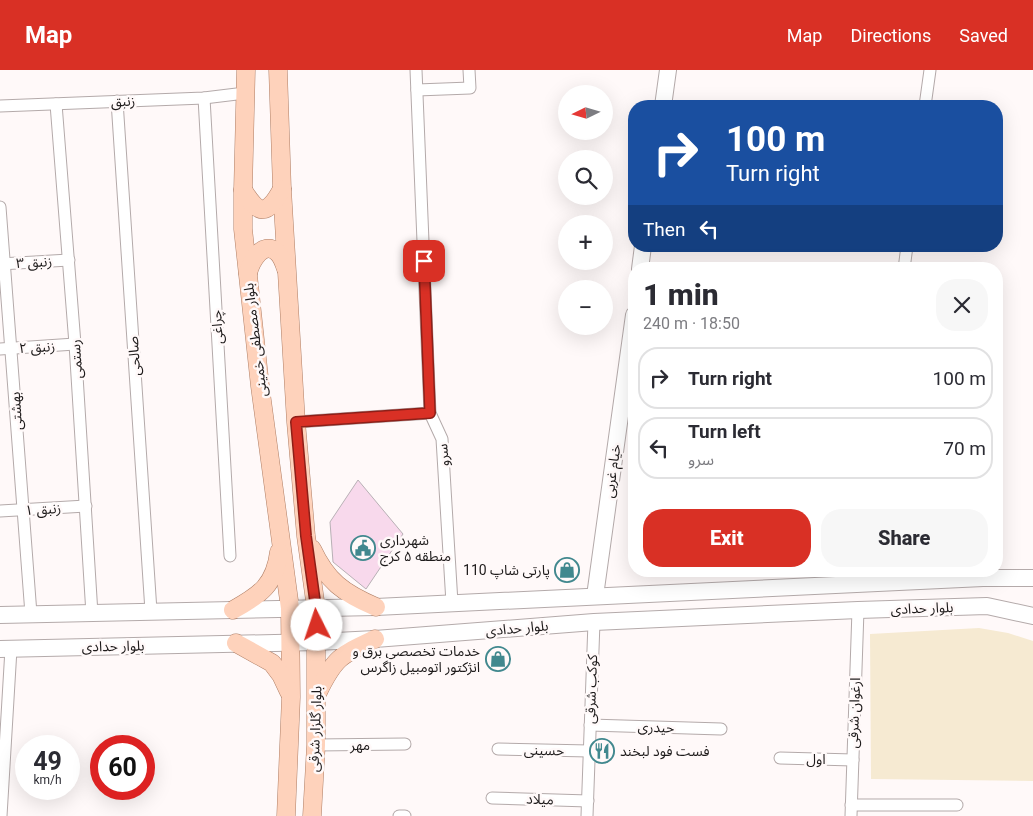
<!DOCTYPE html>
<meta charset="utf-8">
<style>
:root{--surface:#fff;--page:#f7f7f7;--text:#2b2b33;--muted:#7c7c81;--line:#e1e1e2;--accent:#d93025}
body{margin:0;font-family:Roboto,"Noto Sans Arabic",sans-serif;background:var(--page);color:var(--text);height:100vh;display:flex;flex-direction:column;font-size:19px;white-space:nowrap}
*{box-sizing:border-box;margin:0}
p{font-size:16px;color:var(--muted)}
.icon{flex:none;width:28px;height:28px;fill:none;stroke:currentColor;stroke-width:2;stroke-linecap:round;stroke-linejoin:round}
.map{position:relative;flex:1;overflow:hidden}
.drawer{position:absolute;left:628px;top:192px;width:375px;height:315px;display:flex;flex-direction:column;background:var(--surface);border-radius:20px;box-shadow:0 5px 20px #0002}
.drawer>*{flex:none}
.hud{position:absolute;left:628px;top:30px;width:375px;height:152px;border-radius:20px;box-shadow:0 5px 20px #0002;background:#1a4fa0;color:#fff;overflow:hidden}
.needle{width:32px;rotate:265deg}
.buttons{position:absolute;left:558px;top:15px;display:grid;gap:10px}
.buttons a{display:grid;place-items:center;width:55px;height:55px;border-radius:50%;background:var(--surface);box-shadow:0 5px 20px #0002;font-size:25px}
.speed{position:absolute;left:15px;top:665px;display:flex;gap:10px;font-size:25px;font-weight:700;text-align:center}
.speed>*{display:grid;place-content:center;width:65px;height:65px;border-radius:50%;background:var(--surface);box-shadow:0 5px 20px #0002;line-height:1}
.speed small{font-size:12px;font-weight:400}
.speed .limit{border:8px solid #d22;background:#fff;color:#111}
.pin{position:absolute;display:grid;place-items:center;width:42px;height:42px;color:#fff;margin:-21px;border-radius:10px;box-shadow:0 2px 8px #0006}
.me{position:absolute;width:55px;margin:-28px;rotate:356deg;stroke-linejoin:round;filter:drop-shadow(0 0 4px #0008)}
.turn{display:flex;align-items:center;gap:18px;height:105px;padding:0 15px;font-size:22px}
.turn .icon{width:65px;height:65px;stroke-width:2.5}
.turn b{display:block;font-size:35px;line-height:42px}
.then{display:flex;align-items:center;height:48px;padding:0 15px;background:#0003;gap:10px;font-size:19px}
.round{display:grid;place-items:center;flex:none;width:52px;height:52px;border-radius:20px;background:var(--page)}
.headline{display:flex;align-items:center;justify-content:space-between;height:85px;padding:0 15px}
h1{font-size:30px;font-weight:800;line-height:38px}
.primary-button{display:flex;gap:10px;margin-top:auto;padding:10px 15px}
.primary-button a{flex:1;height:58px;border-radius:20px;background:var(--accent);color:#fff;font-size:20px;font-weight:800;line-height:58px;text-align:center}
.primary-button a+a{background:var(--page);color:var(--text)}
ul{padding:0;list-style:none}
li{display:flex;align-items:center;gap:15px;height:62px;margin:0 10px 8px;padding:0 5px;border:2px solid var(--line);border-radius:20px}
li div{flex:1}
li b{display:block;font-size:19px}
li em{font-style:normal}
header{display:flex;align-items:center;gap:30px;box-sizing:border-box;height:70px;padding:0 25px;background:var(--accent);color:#fff}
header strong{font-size:24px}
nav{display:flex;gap:28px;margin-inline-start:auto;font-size:18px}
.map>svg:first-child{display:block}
.green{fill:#f6ead2}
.building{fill:#f8d9ec;stroke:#b8b0b5}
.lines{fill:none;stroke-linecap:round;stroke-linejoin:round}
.street-casing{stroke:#b4aaaa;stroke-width:13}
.secondary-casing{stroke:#b4aaaa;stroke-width:18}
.primary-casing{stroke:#af7e65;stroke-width:19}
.street{stroke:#fff;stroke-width:11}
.secondary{stroke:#fff;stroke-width:16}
.primary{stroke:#fed2bb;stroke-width:18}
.route-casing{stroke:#8d1f18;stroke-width:12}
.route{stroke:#d93025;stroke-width:9}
.labels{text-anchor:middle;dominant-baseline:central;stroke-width:5;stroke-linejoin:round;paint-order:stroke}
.street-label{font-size:14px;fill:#1d1a1a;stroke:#fff9f9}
.poi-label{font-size:14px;fill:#1d1a1a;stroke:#fff9f9;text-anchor:start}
</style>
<header>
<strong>Map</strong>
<nav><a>Map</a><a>Directions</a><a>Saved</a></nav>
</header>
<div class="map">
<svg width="1033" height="746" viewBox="0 0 1033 746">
<rect width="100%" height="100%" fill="#fff9f9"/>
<polygon class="green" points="979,558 1008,563 1033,571 1033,711 871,709 870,564"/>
<polygon class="building" points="358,410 403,464 366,519 333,492 330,452"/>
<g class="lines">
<defs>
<g id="street">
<polyline points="416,0 430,343 442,369 452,533"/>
<polyline points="417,20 470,18 469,0"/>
<polyline points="204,28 230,486"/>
<polyline points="117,31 151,541"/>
<polyline points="56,34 75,274 92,544"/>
<polyline points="0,36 204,28 245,23"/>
<polyline points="925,36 930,0"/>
<polyline points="0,137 31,544"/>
<polyline points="0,194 69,190"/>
<polyline points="904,199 907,176"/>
<polyline points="0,279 75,274"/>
<polyline points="296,352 430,343"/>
<polyline points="0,441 86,436"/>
<polyline points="590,655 721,659"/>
<polyline points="316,675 405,674"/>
<polyline points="498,679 589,681"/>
<polyline points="780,688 853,690"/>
<polyline points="492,728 588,731"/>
<polyline points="851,735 957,735"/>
<polyline points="1,746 11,579"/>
<polyline points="399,746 405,746"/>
<polyline points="587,746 594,552"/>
<polyline points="851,746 858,540"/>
</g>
<g id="secondary">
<polyline points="663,36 668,0"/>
<polyline points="640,199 643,176"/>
<polyline points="595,526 634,245"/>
<polyline points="0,545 376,537 983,508 1033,508"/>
<polyline points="0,579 317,572 375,569 594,552 858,540 987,536 1033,546"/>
</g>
<g id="primary">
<polyline points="246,0 243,120 243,159 260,316 290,538 291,627 286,746"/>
<polyline points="278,0 282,119 296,352 306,466 316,538 316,675 312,746"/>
<path d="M 243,120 C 259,146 267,146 282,119"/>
<path d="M 248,203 C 251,192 262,170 277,182 C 282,186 284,193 286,199"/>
<path d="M 312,479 C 327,511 343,523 376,537"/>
<path d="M 233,540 C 260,525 275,515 279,482"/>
<polyline points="236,573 272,593 281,605 289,622"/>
<path d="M 318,622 C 335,587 341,585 375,569"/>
</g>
</defs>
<use href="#street" class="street-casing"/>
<use href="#secondary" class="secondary-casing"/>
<use href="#primary" class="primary-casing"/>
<use href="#street" class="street"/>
<use href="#secondary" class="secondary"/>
<use href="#primary" class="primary"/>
</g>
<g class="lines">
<defs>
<polyline id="route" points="317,555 316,538 306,466 296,352 430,343 424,191"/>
</defs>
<use href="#route" class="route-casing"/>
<use href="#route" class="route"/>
</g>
<defs>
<symbol id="civic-ring" viewBox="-11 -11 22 22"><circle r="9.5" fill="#fff9f9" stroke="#41888e" stroke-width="1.5"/><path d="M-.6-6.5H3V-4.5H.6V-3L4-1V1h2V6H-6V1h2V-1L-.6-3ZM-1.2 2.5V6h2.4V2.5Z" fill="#41888e"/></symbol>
<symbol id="shop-ring" viewBox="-11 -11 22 22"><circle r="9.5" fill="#fff9f9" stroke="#41888e" stroke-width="1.5"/><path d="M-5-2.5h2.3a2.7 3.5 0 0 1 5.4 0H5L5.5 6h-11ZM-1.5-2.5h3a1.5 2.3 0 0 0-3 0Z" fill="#41888e"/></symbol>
<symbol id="restaurant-ring" viewBox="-11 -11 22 22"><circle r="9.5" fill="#fff9f9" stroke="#41888e" stroke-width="1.5"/><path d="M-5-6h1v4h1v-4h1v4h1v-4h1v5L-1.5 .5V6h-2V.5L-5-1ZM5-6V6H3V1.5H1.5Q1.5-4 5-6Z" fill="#41888e"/></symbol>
</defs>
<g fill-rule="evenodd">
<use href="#civic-ring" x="349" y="464" width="28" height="28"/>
<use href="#shop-ring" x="553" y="486" width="28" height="28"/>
<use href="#shop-ring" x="484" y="575" width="28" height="28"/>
<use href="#restaurant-ring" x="588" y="667" width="28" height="28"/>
</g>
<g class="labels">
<g class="street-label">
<text transform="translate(123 31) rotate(-2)">زنبق</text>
<text transform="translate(34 192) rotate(-3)">زنبق ۳</text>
<text transform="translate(217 257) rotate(-93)">چراغی</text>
<text transform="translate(255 270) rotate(-97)">بلوار مصطفی خمینی</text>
<text transform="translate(37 277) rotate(-3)">زنبق ۲</text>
<text transform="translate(134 286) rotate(-94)">صالحی</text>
<text transform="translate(76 289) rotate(-94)">رستمی</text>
<text transform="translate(16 341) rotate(-94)">بهشتی</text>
<text transform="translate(443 385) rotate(-95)">سرو</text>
<text transform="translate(612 401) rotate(-82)">خیام غربی</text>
<text transform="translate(43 439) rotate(-4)">زنبق ۱</text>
<text transform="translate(922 538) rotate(-2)">بلوار حدادی</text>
<text transform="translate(517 558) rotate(-5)">بلوار حدادی</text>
<text transform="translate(113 576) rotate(-1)">بلوار حدادی</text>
<text transform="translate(591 619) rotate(-88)">کوکب شرقی</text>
<text transform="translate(854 643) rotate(-88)">ارغوان شرقی</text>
<text transform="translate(656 657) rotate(2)">حیدری</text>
<text transform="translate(315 659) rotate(-88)">بلوار گلزار شرقی</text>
<text transform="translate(360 675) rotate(-1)">مهر</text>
<text transform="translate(544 680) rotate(1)">حسینی</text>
<text transform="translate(816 689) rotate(1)">اول</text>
<text transform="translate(540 729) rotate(2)">میلاد</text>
</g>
<g class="poi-label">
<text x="380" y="470">شهرداری<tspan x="380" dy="16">منطقه ۵ کرج</tspan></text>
<text x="550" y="500" text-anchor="end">پارتی شاپ 110</text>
<text x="480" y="581" text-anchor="end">خدمات تخصصی برق و<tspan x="480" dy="16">انژکتور اتومبیل زاگرس</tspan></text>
<text x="620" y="681">فست فود لبخند</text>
</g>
</g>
</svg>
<div class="buttons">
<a><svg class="needle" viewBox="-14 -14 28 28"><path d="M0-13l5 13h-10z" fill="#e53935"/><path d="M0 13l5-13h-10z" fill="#7c7c81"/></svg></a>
<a><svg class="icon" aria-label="search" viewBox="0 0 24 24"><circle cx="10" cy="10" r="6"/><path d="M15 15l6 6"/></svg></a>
<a>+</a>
<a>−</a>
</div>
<div class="speed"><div>49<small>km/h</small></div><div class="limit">60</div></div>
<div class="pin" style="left:424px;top:191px;background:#d93025"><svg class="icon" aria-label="arrive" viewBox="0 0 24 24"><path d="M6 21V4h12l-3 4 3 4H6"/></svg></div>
<svg class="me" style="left:317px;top:555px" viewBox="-20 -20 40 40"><circle r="19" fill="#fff"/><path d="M0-13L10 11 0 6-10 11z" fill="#d93025"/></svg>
<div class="hud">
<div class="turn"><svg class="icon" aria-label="right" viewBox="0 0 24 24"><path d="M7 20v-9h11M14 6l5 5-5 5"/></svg><div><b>100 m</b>Turn right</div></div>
<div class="then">Then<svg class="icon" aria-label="left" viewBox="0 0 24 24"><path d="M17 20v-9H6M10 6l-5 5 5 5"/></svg></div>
</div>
<section class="drawer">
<div class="headline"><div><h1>1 min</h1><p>240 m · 18:50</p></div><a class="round"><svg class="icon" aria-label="close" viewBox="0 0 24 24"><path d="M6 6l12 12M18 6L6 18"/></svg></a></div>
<ul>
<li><svg class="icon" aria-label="right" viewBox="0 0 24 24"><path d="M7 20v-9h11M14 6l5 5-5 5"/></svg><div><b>Turn right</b></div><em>100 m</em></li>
<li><svg class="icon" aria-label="left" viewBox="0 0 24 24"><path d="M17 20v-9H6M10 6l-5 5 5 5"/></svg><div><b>Turn left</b><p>سرو</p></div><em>70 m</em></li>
</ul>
<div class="primary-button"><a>Exit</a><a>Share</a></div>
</section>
</div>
